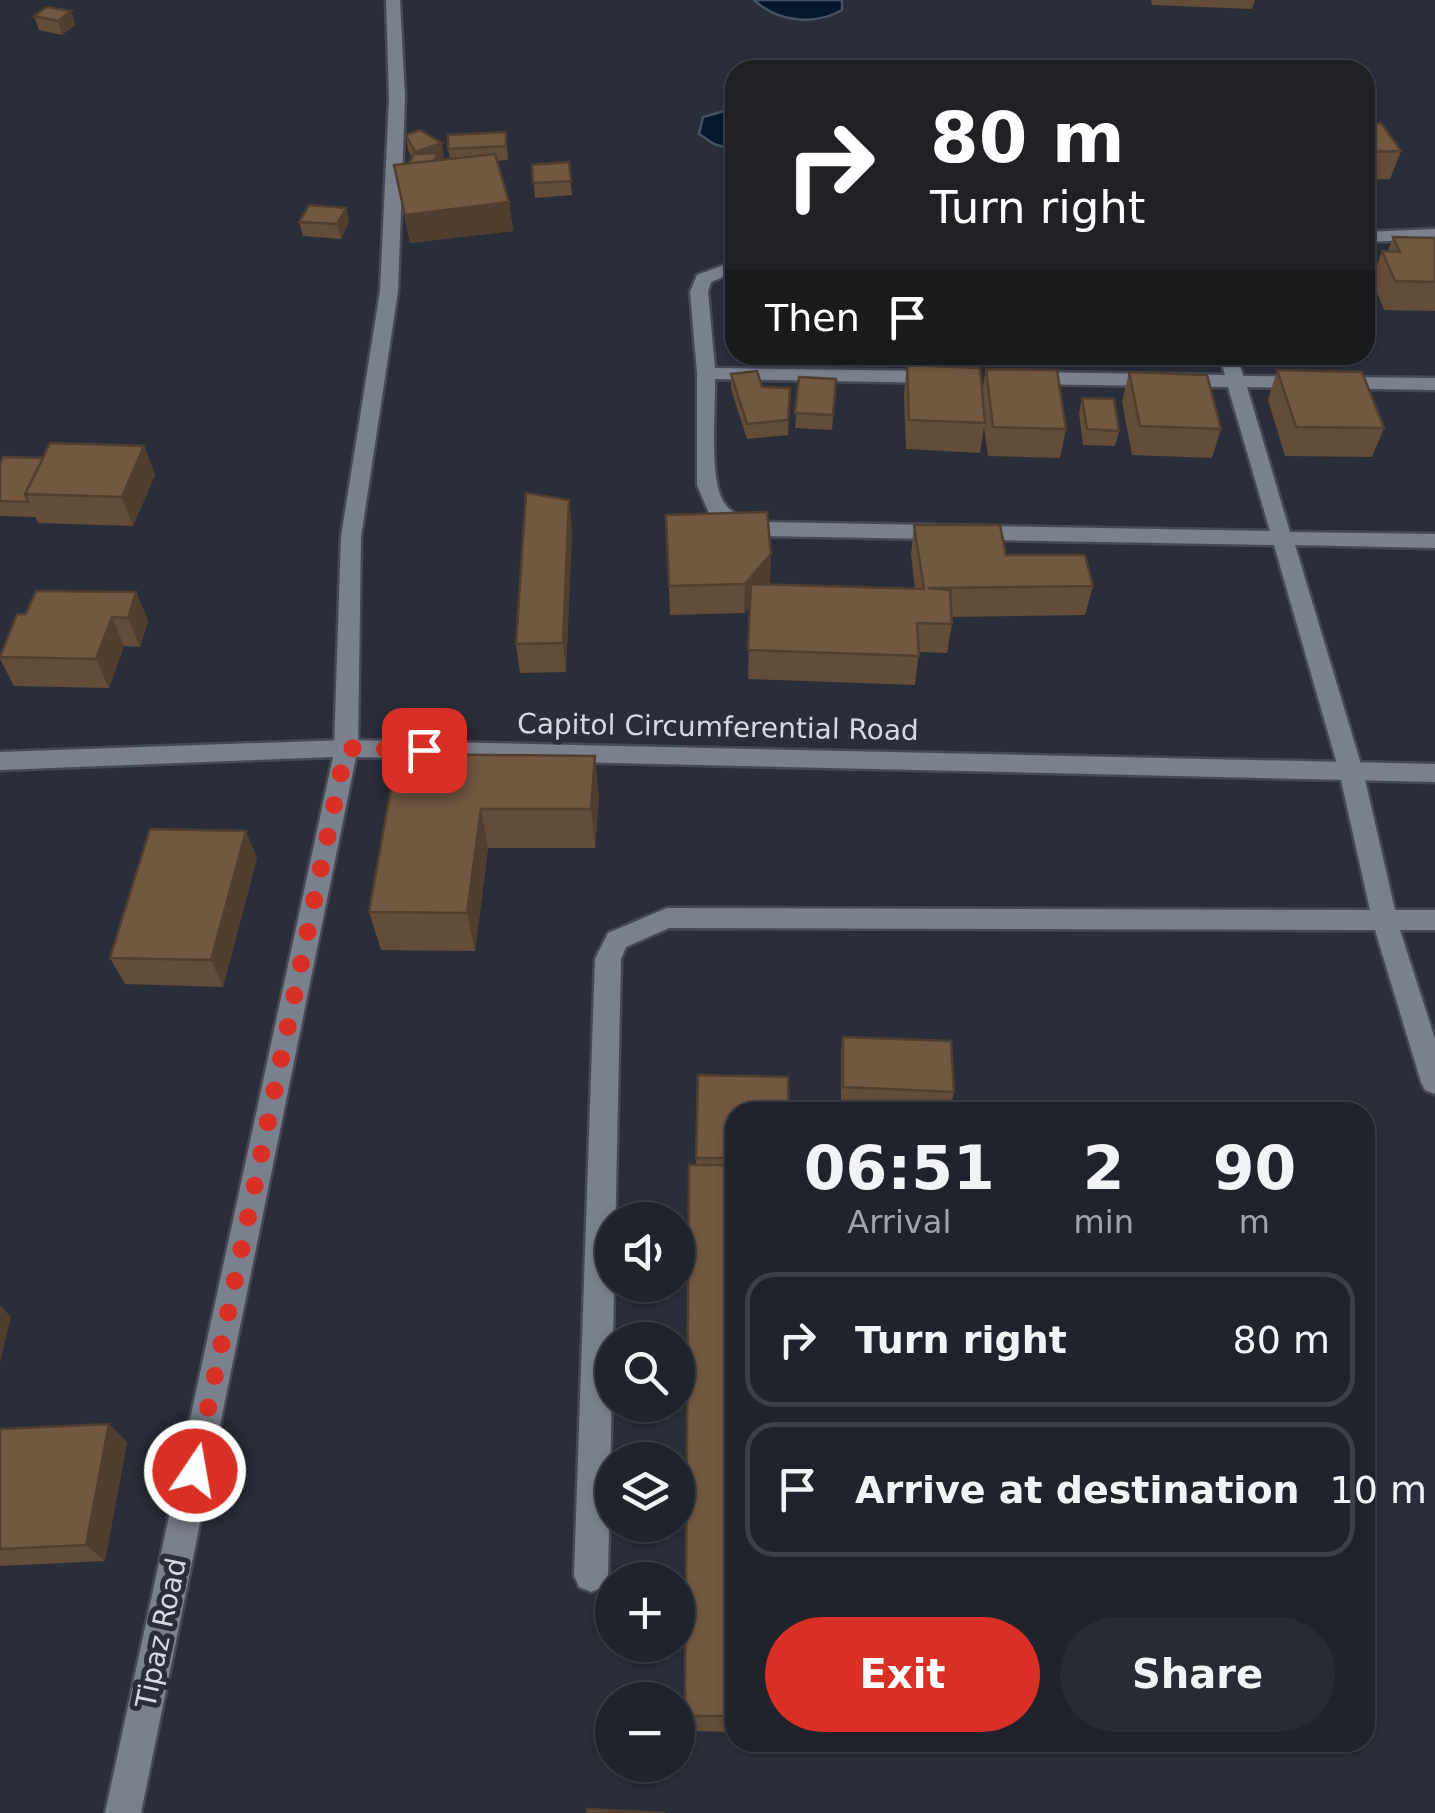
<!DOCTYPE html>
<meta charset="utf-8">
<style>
:root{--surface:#20222c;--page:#282a34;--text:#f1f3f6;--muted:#a2a4a9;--line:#3d3f48;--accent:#d93025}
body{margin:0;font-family:"DejaVu Sans",sans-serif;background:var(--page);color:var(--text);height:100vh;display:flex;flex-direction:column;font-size:38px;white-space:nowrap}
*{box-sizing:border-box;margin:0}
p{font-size:32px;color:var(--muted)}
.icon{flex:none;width:55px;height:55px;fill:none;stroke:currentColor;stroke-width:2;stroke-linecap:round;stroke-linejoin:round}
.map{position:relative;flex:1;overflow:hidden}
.side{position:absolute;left:725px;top:1102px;width:650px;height:650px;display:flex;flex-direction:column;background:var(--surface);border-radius:30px;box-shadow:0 2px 8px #0004,0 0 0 2px var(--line)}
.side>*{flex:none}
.guide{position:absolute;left:725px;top:60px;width:650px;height:305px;border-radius:30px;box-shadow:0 2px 8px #0004,0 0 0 2px var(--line);background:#202124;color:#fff;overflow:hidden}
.buttons{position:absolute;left:595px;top:1202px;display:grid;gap:20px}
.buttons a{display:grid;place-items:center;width:100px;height:100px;border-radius:50%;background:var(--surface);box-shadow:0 2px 8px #0004,0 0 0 2px var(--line);font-size:50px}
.pin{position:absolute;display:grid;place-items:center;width:85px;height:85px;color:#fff;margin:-42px;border-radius:20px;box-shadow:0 5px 15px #0006}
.me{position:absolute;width:110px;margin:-55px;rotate:12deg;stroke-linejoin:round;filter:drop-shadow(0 0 8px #0008)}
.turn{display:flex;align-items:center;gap:35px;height:210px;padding:0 40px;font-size:45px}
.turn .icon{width:130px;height:130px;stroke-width:2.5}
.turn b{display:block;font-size:70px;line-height:85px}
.then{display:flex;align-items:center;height:95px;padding:0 40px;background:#0003;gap:20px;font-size:38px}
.eta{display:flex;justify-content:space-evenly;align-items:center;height:170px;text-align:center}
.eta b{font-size:60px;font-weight:600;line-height:70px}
.button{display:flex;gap:20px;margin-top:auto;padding:20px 40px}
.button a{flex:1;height:115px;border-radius:60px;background:var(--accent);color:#fff;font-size:40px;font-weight:600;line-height:115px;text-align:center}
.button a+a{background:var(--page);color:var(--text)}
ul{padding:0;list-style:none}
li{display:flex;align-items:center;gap:30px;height:135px;margin:0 20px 15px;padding:0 20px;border:5px solid var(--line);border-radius:30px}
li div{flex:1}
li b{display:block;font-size:38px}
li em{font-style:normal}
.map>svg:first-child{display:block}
.water{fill:#06182e;stroke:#445264;stroke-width:2.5}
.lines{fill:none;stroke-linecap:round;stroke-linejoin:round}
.lane-casing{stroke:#454953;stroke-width:5}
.street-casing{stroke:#454953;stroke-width:5}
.secondary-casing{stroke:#454953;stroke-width:5}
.lane{fill:#7b808e;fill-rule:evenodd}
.street{fill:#7b808e;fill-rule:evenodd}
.secondary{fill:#7b808e;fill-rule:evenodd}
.wall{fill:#634c38}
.shaded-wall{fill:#503e2e}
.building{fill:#735841;stroke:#503e2e;stroke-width:2.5}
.route{stroke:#d93025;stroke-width:18;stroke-dasharray:0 32.4}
.labels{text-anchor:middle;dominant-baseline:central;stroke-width:10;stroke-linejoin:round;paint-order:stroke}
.street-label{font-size:28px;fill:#d6d9e1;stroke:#2a2e3a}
</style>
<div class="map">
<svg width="1435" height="1813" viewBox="0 0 1435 1813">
<rect width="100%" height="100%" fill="#2a2e3a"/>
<g class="water">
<path d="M 754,0 L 842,0 L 842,10 C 814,26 778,22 754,0 Z"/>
<polygon points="735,108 735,150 714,144 699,134 703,117"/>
</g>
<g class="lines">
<defs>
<polygon id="lane" points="1351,762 1363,771 1395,910 1435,910 1435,930 1400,930 1435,1039 1435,1094 1425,1090 1421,1082 1375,930 669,928 626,947 621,959 608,1575 603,1587 591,1592 579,1587 574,1575 595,959 608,933 667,908 1370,910 1339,771"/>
<g id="street">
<polygon points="386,0 400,0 405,98 398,291 361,537 358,748 346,756 334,748 341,537 380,291 389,98"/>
<polygon points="1435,229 1435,239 1365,242 1365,232"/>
<path d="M 735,261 L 735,272 L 711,282 L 708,292 L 715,368 L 940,371 L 949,377 L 940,383 L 715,379 C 716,408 708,482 725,504 C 733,515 747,519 759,522 L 1270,531 L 1228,387 L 1025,384 L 1016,378 L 1025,372 L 1225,375 L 1219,355 L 1237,355 L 1243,376 L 1435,378 L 1435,390 L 1247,387 L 1290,532 L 1435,534 L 1435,548 L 1295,545 L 1363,771 L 1359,777 L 1343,777 L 1339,771 L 1274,545 L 759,536 L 728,528 L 709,513 L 697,485 L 697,373 L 690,292 L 697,275 Z"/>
</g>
<polygon id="secondary" points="346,740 1435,764 1435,782 356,757 141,1813 105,1813 333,757 0,770 0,752"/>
</defs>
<use href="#lane" class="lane-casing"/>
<use href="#street" class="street-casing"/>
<use href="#secondary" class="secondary-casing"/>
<use href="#lane" class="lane"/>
<use href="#street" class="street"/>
<use href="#secondary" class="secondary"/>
</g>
<g class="wall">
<polygon points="1151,0 1255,0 1252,9 1152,5"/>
<polygon points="71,11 75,25 62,35 39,30 34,16"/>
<polygon points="1365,123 1401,151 1390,179 1365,180"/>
<polygon points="506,132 508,160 497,161 509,202 513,231 410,243 394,165 409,164 412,157 408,150 406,135 444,157 439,160 450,159 448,149"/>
<polygon points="569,162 572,195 535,198 532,165"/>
<polygon points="346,208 349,222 341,239 303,236 299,222"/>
<polygon points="1393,237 1435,238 1435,311 1384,310 1372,280 1382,251 1388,251"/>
<polygon points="907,365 982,392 986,369 1066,429 1060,458 988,456 984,427 980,453 906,449 904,394"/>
<polygon points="1277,370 1384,428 1372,457 1285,456 1268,400"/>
<polygon points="1129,372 1221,429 1212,458 1132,455 1122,402"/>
<polygon points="731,374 762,387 790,388 788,435 747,439 731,389"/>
<polygon points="799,377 836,379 832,430 795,428"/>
<polygon points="1082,398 1119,431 1115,446 1083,445 1079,413"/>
<polygon points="144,446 155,475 133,526 38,523 35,517 0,516 0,464"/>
<polygon points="569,500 572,530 566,672 520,673 516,644"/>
<polygon points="666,515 771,554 769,584 915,589 911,554 914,525 1006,555 1093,586 1085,615 952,617 952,624 947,653 919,652 915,685 748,679 750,606 744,613 670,615"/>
<polygon points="136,592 148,621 140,647 124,646 109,688 14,686 0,659 0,655 26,614"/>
<polygon points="397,754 599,796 595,848 488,848 475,951 381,950 369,912"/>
<polygon points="257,858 223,987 125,984 110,958"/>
<polygon points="843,1037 954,1092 951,1105 841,1100 841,1050"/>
<polygon points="698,1075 735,1112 735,1732 687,1731 685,1716"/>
<polygon points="0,1429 127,1442 105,1561 0,1566"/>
</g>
<g class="shaded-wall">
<polygon points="71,11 75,25 62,35 58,21"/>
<polygon points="442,143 444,157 439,159 440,167 417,166 415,152"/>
<polygon points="509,202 513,231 410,243 405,215"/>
<polygon points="346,208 349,222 341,239 337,224"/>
<polygon points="144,446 155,475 133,526 122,497"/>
<polygon points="569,500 572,530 566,672 563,643"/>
<polygon points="771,554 770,583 744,613 745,584"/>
<polygon points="136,592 148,621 140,647 128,618"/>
<polygon points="112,617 124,646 109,688 96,659"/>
<polygon points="595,756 599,796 595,848 591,809"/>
<polygon points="481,809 488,848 475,951 467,913"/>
<polygon points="246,831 257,858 223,987 211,960"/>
<polygon points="0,1305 11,1317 0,1362"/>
<polygon points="109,1424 127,1442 105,1561 86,1545"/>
</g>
<g class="building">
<polygon points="47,7 71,11 58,21 34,16"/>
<polygon points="1365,123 1381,123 1401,151 1365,152"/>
<polygon points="420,130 442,143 415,152 406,135"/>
<polygon points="506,132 506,146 448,149 448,135"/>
<polygon points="438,153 434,161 409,164 414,154"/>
<polygon points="495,154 509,202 405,215 394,165"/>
<polygon points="569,162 571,181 533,183 532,165"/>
<polygon points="309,205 346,208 337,224 299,222"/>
<polygon points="1393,237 1435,238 1435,282 1395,281 1382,251 1400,252"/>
<polygon points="907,365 980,368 985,423 909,420"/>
<polygon points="986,369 1057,370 1066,429 993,427"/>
<polygon points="1277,370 1362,372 1384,428 1296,427"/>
<polygon points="757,371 762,387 790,388 788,420 747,424 731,374"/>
<polygon points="1129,372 1207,375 1221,429 1140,426"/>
<polygon points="799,377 836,379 833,415 795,413"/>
<polygon points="1082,398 1114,399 1119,431 1087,429"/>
<polygon points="50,443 144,446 122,497 25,494"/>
<polygon points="3,457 43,458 25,494 28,502 0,501 0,464"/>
<polygon points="526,493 569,500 563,643 516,644"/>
<polygon points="767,512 771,554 745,584 669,586 666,515"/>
<polygon points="914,525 1000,525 1006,555 1085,555 1093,586 928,588 950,590 952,624 917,623 919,656 748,650 751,584 924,589"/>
<polygon points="36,591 136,592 128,618 112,617 96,659 0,657 17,614 26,614"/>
<polygon points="397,754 595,756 591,809 481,809 467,913 369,912"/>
<polygon points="150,829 246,831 211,960 110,958"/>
<polygon points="843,1037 951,1041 954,1092 843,1087"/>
<polygon points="698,1075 788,1077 789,1112 735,1112 735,1158 696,1158"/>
<polygon points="689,1165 735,1165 735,1716 685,1716"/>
<polygon points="109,1424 86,1545 0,1549 0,1429"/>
<polygon points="587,1809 665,1813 587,1813"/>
</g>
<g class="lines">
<polyline class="route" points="195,1471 346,748 424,750"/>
</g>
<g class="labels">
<g class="street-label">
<text transform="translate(718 727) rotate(1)">Capitol Circumferential Road</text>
<text transform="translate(161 1633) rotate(-78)">Tipaz Road</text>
</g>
</g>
</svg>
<div class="buttons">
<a><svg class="icon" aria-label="sound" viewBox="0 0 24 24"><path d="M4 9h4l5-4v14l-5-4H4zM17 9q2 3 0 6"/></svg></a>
<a><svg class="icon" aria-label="search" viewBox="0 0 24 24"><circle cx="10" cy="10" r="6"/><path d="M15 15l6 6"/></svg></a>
<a><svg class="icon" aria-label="layers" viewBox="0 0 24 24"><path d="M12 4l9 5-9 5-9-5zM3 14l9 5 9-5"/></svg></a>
<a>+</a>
<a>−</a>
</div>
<div class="pin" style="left:424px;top:750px;background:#d93025"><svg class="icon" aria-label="arrive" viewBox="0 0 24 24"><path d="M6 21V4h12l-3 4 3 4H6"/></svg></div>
<svg class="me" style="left:195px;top:1471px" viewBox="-20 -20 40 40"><circle r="17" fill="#d93025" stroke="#fff" stroke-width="3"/><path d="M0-11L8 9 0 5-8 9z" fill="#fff"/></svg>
<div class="guide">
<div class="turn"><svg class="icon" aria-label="right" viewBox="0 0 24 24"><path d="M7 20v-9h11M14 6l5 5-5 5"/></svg><div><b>80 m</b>Turn right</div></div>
<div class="then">Then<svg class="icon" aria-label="arrive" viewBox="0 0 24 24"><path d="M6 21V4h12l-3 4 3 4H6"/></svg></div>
</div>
<section class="side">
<div class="eta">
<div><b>06:51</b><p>Arrival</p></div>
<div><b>2</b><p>min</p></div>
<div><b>90</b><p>m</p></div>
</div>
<ul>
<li><svg class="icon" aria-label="right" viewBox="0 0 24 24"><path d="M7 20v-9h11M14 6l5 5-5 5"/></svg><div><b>Turn right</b></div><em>80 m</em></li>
<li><svg class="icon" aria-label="arrive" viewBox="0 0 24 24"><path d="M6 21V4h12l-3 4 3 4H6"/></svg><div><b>Arrive at destination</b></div><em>10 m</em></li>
</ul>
<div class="button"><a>Exit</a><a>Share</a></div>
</section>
</div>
